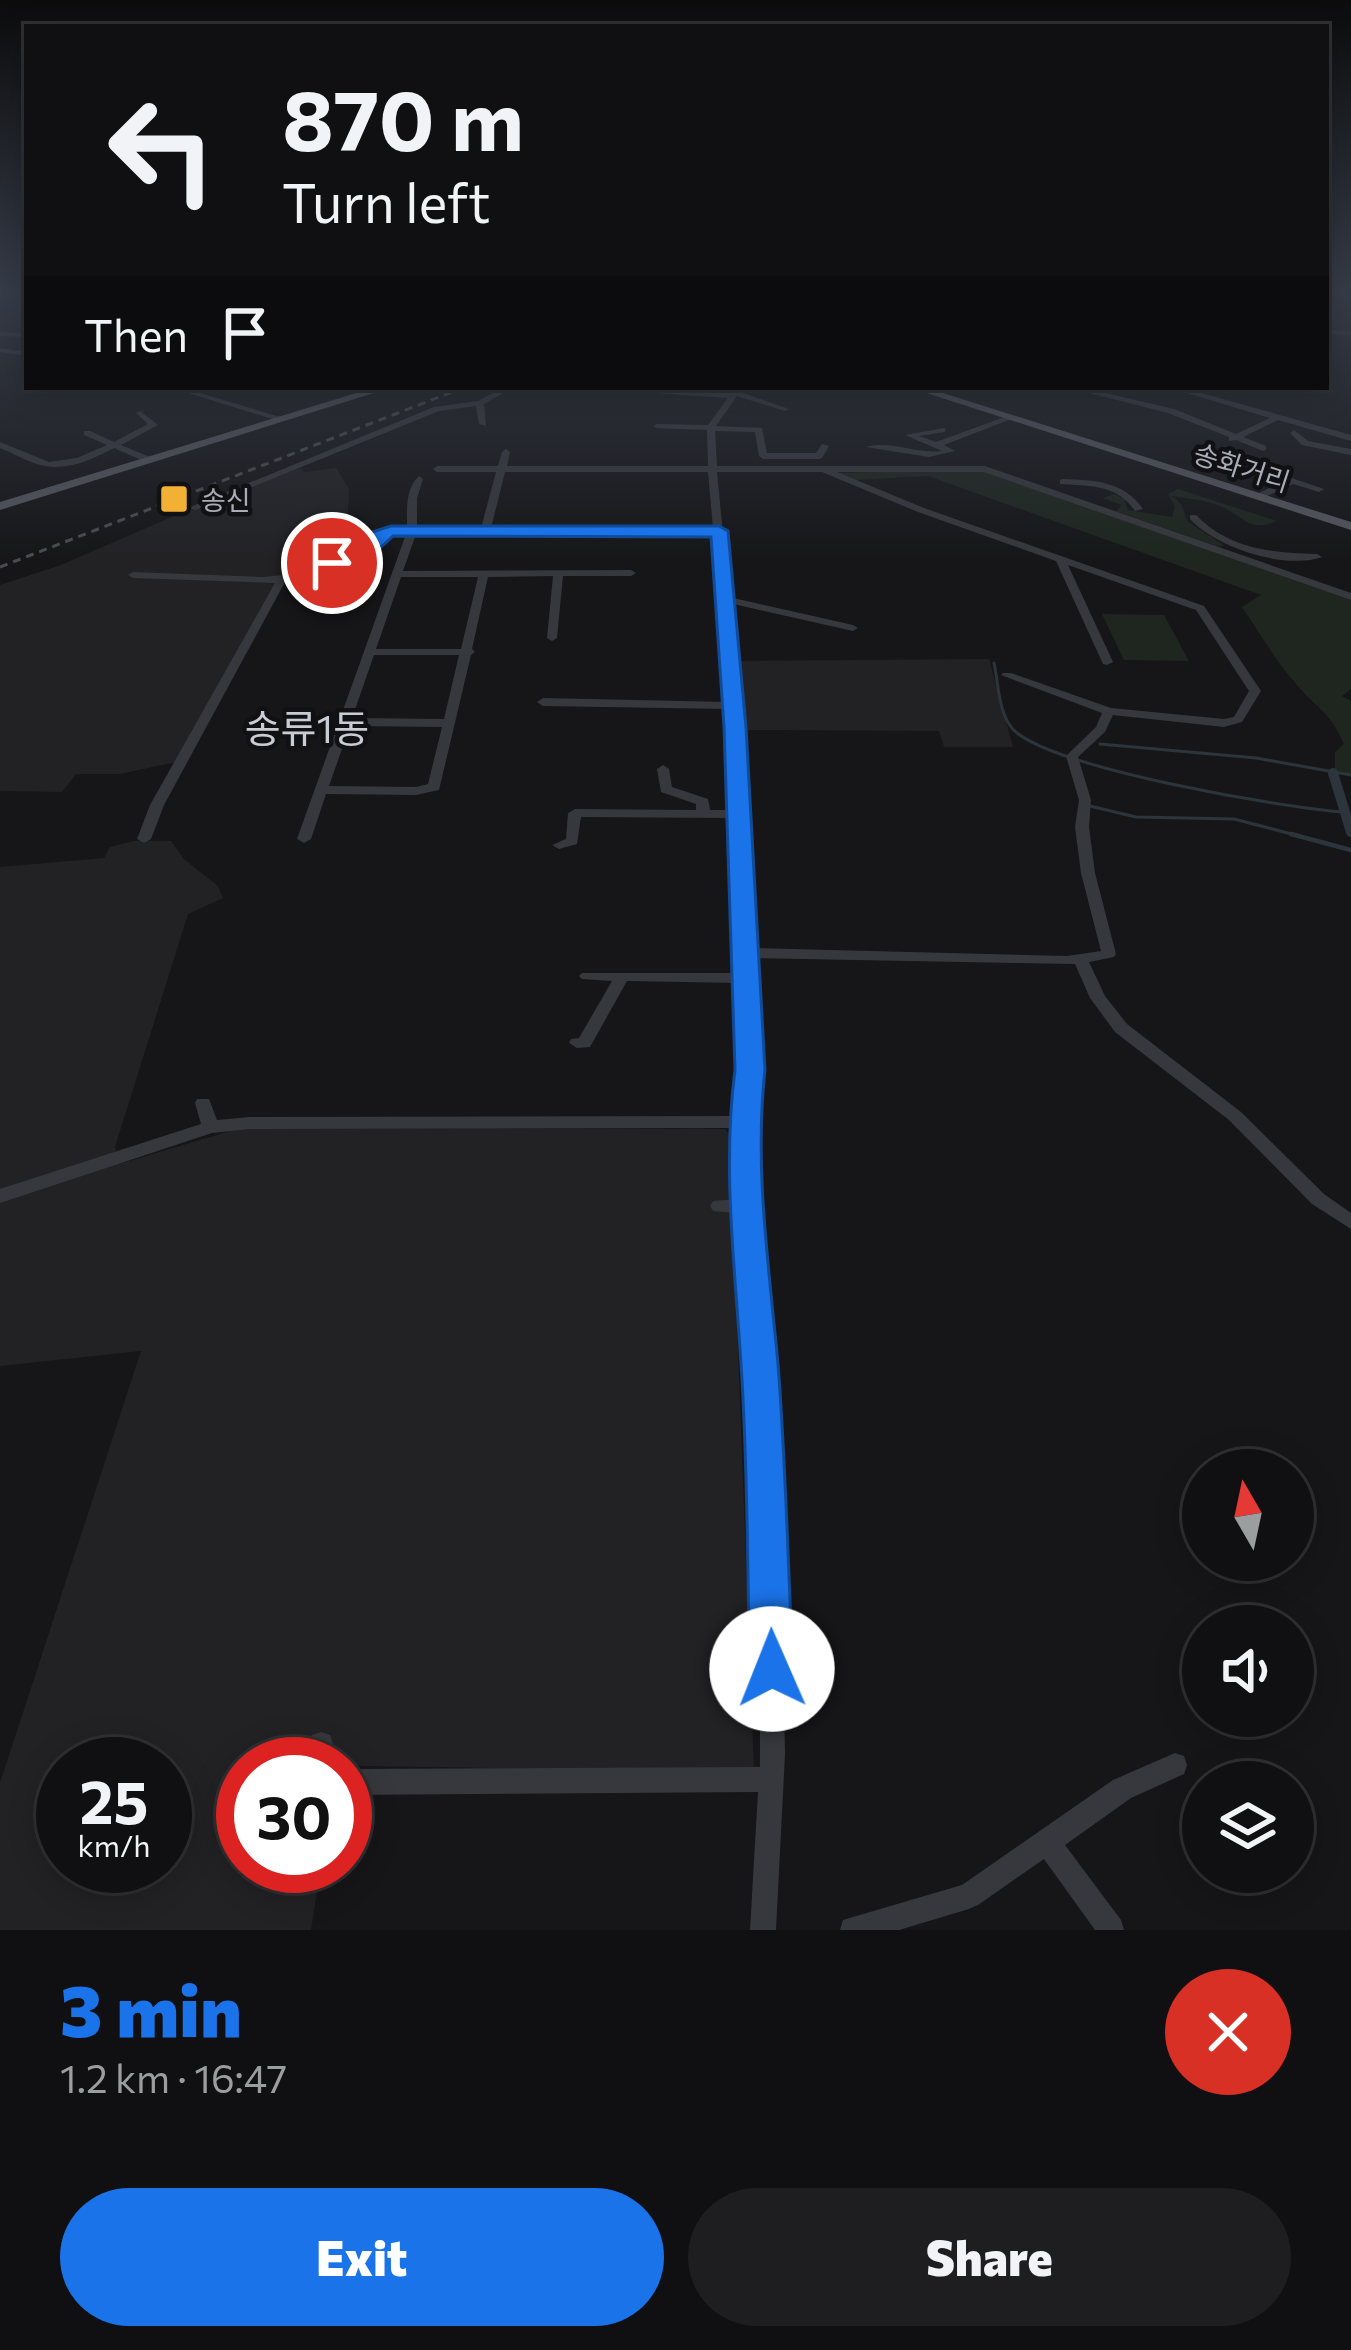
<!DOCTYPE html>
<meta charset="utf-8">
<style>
:root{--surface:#101012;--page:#1e1e20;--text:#f1f3f6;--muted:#9c9d9f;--line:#303032;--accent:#1a73e8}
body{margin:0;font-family:Commissioner,"Noto Sans KR",sans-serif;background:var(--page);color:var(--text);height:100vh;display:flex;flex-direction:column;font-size:45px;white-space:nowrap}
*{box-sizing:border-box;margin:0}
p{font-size:39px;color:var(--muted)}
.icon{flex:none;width:66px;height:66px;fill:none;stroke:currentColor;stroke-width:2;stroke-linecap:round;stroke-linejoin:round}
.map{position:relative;height:1930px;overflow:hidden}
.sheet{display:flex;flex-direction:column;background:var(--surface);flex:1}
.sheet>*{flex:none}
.guide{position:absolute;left:24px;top:24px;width:1305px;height:366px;border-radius:0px;box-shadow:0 6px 30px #0003,0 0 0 3px var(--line);background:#101012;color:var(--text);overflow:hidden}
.needle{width:78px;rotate:351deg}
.fabs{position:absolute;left:1182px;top:1449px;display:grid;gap:24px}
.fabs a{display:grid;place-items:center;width:132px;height:132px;border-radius:50%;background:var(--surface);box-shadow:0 6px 30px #0003,0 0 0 3px var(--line);font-size:60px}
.speed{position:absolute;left:36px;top:1737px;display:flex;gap:24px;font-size:60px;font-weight:700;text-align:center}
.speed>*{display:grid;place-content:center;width:156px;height:156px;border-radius:50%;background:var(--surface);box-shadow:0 6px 30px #0003,0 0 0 3px var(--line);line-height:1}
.speed small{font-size:30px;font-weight:400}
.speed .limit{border:18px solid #d22;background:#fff;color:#111}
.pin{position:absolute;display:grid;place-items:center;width:102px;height:102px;color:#fff;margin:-51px;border:6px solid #fff;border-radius:50%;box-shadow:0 3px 12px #0007}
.me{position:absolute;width:132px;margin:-66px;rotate:359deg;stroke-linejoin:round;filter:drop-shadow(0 0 9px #0008)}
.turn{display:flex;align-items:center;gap:42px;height:252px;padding:0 60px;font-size:54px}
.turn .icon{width:156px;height:156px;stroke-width:2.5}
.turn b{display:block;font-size:84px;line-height:102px}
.then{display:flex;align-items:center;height:114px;padding:0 60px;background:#0003;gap:24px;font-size:45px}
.round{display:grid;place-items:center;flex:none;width:126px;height:126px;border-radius:63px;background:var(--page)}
.summary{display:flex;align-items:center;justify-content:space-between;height:204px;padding:0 60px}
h1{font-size:72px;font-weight:800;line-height:90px;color:var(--accent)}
.button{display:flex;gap:24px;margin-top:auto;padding:24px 60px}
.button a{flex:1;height:138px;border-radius:72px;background:var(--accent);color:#fff;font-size:48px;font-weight:800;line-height:138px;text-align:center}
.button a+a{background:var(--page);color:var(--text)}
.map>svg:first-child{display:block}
.built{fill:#222225;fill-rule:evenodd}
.green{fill:#1e261f}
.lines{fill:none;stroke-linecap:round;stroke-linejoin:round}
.stream-far1{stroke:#2c353c;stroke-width:3}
.stream{stroke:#2c353c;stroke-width:4.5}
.canal{stroke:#2c353c;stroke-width:10}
.minor{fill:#37383d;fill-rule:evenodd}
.major{fill:#53555c;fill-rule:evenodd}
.rail{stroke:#4a4c52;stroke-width:3;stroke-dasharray:8 6;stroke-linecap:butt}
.route{fill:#1a73e8;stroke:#114b97;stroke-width:3}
.poi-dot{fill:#f2b134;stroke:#111113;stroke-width:4.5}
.labels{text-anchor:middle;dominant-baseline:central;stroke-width:9;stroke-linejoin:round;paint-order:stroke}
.far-street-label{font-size:27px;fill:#a8adb8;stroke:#111113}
.far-poi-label{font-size:27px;fill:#a8adb8;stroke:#111113;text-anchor:start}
.quarter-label{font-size:39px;fill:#c9ccd4;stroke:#111113}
</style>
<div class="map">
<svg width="1351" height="1930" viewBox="0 0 1351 1930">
<rect width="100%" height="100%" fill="#161618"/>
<g class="built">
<polygon points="301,468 304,472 336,468 349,489 346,558 359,563 328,575 276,582 176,762 120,774 76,774 62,792 0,791 0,585 61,565 252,482"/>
<polygon points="989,659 1013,747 944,747 939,731 742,730 738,661"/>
<path d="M 134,841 L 171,841 L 184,859 L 218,886 L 223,898 L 188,914 L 115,1147 L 119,1164 L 237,1129 L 725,1129 L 730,1136 L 754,1772 L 243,1764 L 243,1866 L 321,1866 L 311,1930 L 0,1930 L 0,1783 L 141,1351 L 0,1366 L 0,867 L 104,858 L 110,847 ZM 63,1764 L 165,1764 L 165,1866 L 63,1866 Z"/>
</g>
<g class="green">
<path d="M 981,470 L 1351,600 L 1351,689 L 1342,696 L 1351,701 L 1351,774 L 1335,772 L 1335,752 L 1344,744 C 1329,710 1317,709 1297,685 C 1276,662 1260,633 1242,607 L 1261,595 L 928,476 L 853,480 L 838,473 Z"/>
<path d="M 1178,489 L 1277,521 C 1249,533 1245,517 1222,507 C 1207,500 1188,499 1172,496 L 1182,505 L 1187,521 L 1224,545 L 1219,547 L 1116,511 L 1122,505 L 1103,498 L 1114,494 L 1124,499 L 1128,510 L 1172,517 L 1175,506 L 1168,494 Z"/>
<polygon points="1102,614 1164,615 1189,661 1124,660"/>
</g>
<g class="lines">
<g class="stream-far1">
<path d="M 994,663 C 999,685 998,718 1017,733 C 1065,770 1278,807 1343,812"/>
<polyline points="1100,744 1256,758 1351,775"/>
<polyline points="1090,806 1136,817 1234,819 1303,837"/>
</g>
<polyline class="stream" points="1291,834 1351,850"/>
<polyline class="canal" points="1333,773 1351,832"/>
<g class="minor">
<polygon points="0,291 5,291 0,294"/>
<polygon points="1333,291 1341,291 1350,298 1345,299"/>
<polygon points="1326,330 1351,331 1351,335 1326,334"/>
<polygon points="0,332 27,333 27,337 0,336"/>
<polygon points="0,348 27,352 27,356 0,352"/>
<polygon points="169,387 181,387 286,419 279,421"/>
<polygon points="504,387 514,387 484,404 486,426 479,424 476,406 439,411 196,510 188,508 434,407 478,401"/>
<path d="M 736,387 L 744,387 L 740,392 L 789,409 L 785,411 L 737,396 L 716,426 L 762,428 L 767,453 L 816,453 L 822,444 L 829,446 L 822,458 L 819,459 L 763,459 L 759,456 L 755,432 L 715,431 L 717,466 L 985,466 L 1351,593 L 1351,600 L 984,472 L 837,472 L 924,508 L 1204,606 L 1261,691 L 1242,722 L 1224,727 L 1113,715 L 1105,732 L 1078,757 L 1091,800 L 1089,827 L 1095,873 L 1116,954 L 1114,957 L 1089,962 L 1105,996 L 1127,1024 L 1241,1112 L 1324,1194 L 1351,1213 L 1351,1229 L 1312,1204 L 1229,1120 L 1115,1032 L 1090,998 L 1075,964 L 753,958 L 758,1069 L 752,1122 L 755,1206 L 782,1584 L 785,1754 L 776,1930 L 750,1930 L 758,1792 L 345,1795 L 345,1769 L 760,1767 L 760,1584 L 737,1213 L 713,1211 L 710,1206 L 713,1201 L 737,1199 L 736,1128 L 250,1129 L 212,1133 L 0,1203 L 0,1189 L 201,1124 L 195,1103 L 197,1099 L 209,1099 L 217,1120 L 250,1117 L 736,1116 L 742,1069 L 739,983 L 627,981 L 590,1047 L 577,1048 L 569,1043 L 571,1039 L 579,1038 L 612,981 L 582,979 L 579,976 L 582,973 L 738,973 L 736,953 L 732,818 L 581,817 L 577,844 L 559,849 L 552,845 L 566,839 L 568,813 L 575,809 L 696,810 L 696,804 L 661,792 L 657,769 L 663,765 L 669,769 L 672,787 L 708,799 L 710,810 L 732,810 L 728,709 L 543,706 L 537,702 L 543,698 L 727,702 L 713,534 L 416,534 L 403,571 L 631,570 L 636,573 L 631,576 L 563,576 L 557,638 L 552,641 L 547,638 L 553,576 L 488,577 L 472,649 L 475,652 L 471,655 L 439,790 L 416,795 L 326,794 L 311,839 L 304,843 L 297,839 L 406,534 C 376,534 373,554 351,567 C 332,578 306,580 285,582 L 164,805 L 151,839 L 144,843 L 137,839 L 150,805 L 275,583 L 133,578 L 128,575 L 133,572 L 263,577 L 315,572 L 343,563 L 380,532 L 391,528 L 407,528 C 407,510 405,489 419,476 L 423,479 L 417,498 L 417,528 L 481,528 L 496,472 L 437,472 L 433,469 L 437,466 L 498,466 L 502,452 L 506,449 L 510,452 L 507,466 L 708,466 L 707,430 L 657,428 L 653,426 L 657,424 L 708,425 L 728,398 L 655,393 L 651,391 L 655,389 L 731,393 ZM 505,472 L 708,472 L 713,528 L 491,528 ZM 717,472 L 822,472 L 918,512 L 1056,561 L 1103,664 L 1107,665 L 1113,662 L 1068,565 L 1196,610 L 1249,691 L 1234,717 L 1224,719 L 1111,708 L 1011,673 L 1003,673 L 1001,675 L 1102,713 L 1096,727 L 1066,756 L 1079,800 L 1075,827 L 1081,873 L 1101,951 L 1067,956 L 752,948 L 741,727 L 729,603 L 853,631 L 858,628 L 853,625 L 729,597 ZM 401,577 L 478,577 L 461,649 L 376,649 ZM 374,655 L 459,655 L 444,719 L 352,718 ZM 350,726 L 442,727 L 428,784 L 416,787 L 329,786 Z"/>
<polygon points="1066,387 1080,387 1174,409 1236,434 1270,418 1167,387 1180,387 1351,435 1351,441 1278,420 1243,437 1266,446 1266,450 1263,451 1236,440 1229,441 1229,437 1168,413"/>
<path d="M 140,411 L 158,425 L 121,445 L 152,458 L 152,462 L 146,462 L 114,448 C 91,460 64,473 37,464 C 24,460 13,453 0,448 L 0,442 L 49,462 L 77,458 L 107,445 L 84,435 L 84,431 L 90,431 L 114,442 L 148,424 L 136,413 Z"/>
<path d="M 1007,416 L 1014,418 L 944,445 L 955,451 L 929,457 L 866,447 C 891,440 916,454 942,451 L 905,435 L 945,428 L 945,432 L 919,436 L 936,442 Z"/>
<polygon points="1294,430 1308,441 1351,449 1351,455 1302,445 1290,433"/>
<polygon points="1265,469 1324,489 1319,492 1293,484 1261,499 1255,499 1255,495 1284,481 1262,474 1261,472"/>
<path d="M 1063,479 C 1094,480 1124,481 1143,509 L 1135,511 C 1117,484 1089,486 1060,484 L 1060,480 Z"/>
<path d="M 1190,515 L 1196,515 C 1229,549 1272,553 1317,554 L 1322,557 C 1285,570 1217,548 1190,519 Z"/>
<polygon points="321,1732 330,1735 333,1744 330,1764 306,1764 312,1735"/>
<polygon points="1175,1753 1184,1756 1187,1765 1184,1774 1131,1798 1065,1845 1121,1920 1124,1930 1095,1930 1044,1859 978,1905 969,1909 899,1930 840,1930 843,1920 853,1917 962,1885 1113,1780"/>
</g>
<g class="major">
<polygon points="376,387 393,387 0,510 0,502"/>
<polygon points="908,387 924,387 1351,522 1351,530"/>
</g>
<polyline class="rail" points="0,567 465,387"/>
</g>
<linearGradient id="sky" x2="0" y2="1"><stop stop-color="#0c0c0d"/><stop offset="0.52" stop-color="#363c48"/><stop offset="1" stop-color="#363c48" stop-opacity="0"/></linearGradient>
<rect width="1351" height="562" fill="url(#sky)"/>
<path class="route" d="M 391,526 L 719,526 L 728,531 L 746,727 L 765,1070 C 754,1168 769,1266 778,1364 C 786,1465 788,1568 793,1669 L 787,1684 L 772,1690 L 757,1684 L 750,1669 C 747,1568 748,1465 741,1364 C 735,1266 722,1168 735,1070 L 724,727 L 711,537 L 393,536 L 359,568 L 332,568 L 323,563 L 332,557 L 348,558 L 372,532 Z"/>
<rect class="poi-dot" x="159" y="484" width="30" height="30" rx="6"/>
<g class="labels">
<g class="far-street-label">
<text transform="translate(1242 467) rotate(18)">송화거리</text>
</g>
<g class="far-poi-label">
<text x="201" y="499">송신</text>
</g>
<g class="quarter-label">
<text x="307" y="727">송류1동</text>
</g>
</g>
</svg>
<div class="fabs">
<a><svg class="needle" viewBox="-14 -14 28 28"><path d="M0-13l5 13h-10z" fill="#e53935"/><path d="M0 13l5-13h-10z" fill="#9c9d9f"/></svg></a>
<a><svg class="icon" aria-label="sound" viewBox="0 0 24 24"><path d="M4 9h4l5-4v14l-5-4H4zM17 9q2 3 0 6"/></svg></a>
<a><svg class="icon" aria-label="layers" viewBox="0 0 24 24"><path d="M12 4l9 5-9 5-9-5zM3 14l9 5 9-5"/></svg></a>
</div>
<div class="speed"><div>25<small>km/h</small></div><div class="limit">30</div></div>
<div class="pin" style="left:332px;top:563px;background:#d93025"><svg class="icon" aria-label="arrive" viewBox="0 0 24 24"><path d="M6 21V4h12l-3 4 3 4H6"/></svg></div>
<svg class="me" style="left:772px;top:1669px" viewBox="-20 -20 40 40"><circle r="19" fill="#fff"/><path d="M0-13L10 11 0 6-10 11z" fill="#1a73e8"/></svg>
<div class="guide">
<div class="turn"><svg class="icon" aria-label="left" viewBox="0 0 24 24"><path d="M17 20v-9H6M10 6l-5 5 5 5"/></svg><div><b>870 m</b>Turn left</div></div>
<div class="then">Then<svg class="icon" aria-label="arrive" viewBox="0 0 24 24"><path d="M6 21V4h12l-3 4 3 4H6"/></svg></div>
</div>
</div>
<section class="sheet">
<div class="summary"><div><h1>3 min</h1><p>1.2 km · 16:47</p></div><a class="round" style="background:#d93025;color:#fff"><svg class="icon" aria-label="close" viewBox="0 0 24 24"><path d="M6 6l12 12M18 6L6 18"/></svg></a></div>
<div class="button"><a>Exit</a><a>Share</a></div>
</section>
